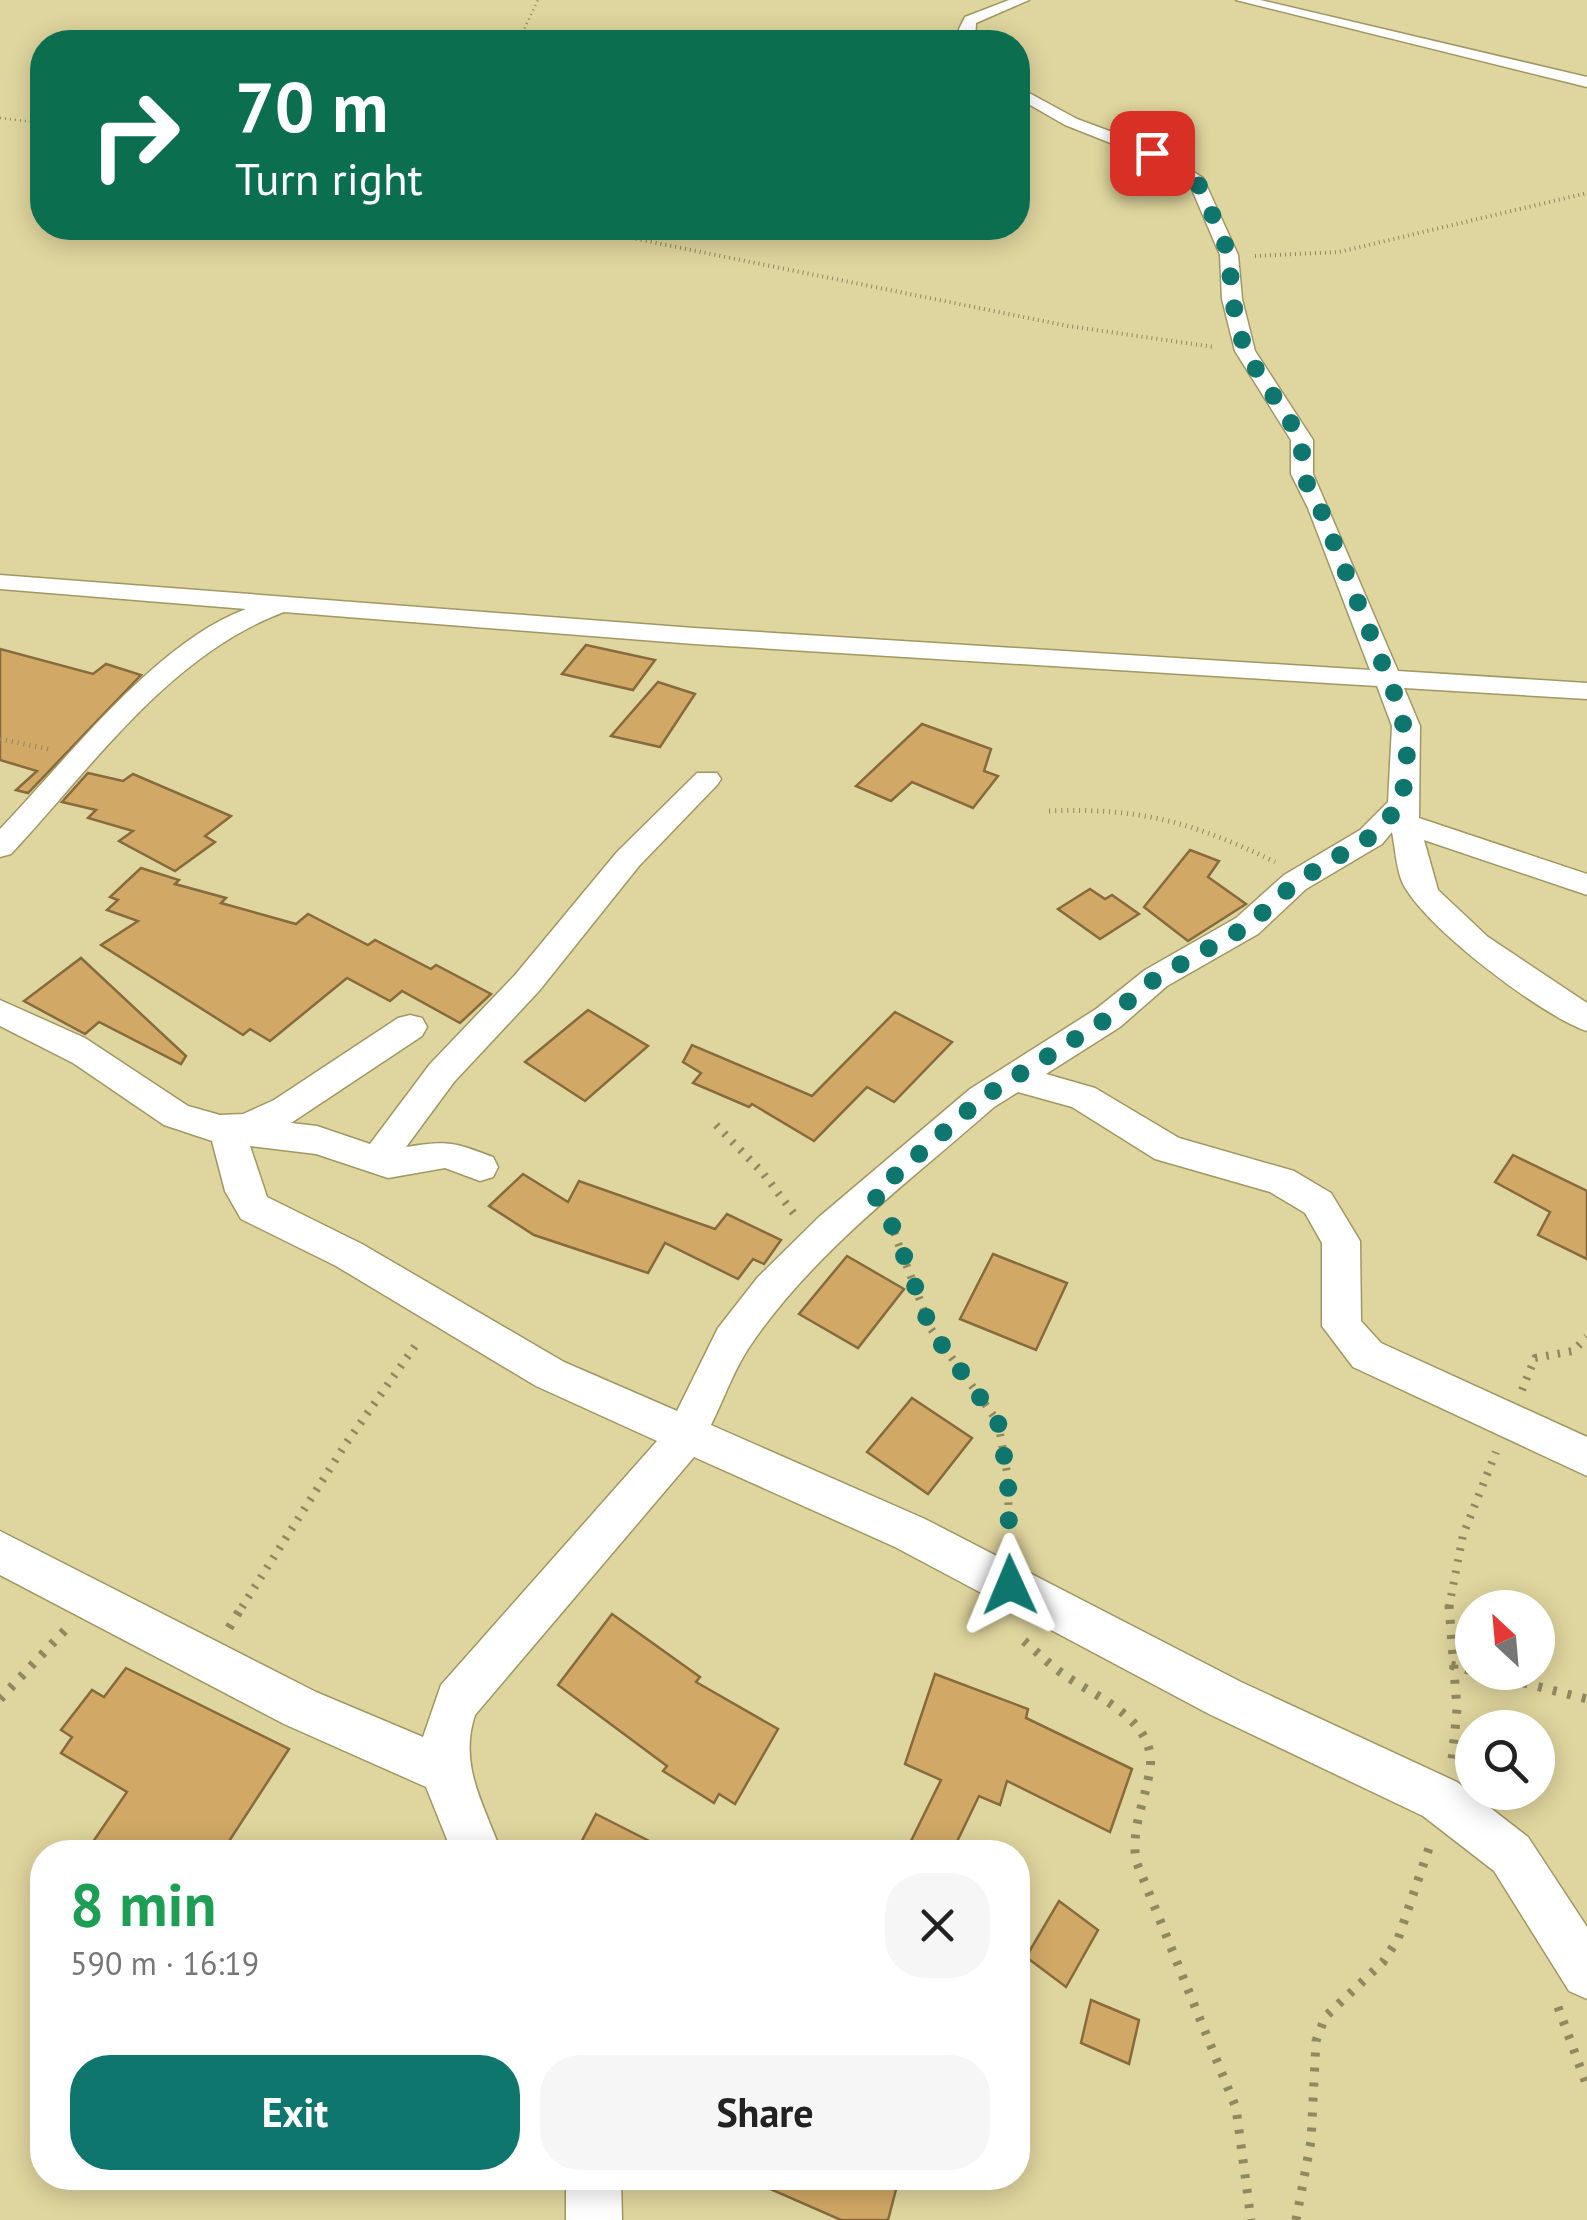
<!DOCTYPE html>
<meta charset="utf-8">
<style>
:root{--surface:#fff;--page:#f6f6f6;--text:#222;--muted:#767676;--accent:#0f766e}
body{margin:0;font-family:"PT Sans",sans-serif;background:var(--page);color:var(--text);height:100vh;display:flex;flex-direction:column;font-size:38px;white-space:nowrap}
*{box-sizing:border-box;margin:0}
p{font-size:32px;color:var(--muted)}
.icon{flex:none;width:55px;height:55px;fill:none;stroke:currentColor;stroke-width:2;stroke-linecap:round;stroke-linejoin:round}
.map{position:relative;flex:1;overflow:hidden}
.details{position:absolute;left:30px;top:1840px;width:1000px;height:350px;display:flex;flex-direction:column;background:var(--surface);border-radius:40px;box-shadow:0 5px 25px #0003}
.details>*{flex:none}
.guide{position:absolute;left:30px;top:30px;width:1000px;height:210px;border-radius:40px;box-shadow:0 5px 25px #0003;background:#0b6e4f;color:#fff;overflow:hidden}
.needle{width:65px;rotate:334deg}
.fabs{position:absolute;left:1455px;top:1590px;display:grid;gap:20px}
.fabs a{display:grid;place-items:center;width:100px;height:100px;border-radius:50%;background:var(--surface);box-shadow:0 5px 25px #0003;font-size:50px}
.pin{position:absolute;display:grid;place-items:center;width:85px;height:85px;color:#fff;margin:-42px;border-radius:20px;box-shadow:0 5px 15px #0006}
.me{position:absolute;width:110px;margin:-55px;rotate:359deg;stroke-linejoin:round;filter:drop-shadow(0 0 8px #0008)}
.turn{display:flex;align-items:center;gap:35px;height:210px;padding:0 40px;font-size:45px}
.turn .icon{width:130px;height:130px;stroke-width:2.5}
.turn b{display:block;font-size:70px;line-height:85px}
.round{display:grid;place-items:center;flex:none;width:105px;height:105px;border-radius:40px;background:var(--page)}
.headline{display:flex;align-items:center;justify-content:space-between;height:170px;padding:0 40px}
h1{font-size:60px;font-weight:800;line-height:75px;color:#1e9e55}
.cta{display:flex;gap:20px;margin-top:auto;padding:20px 40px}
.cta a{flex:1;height:115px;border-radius:40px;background:var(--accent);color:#fff;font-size:40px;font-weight:800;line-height:115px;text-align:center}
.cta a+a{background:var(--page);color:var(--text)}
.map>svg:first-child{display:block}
.building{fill:#d1a865;stroke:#876b3d;stroke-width:2.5}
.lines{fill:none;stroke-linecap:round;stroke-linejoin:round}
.street-casing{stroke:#a19763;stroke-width:3}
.path-far4{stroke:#908960;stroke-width:2.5;stroke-dasharray:1 4;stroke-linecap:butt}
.path-far3{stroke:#908960;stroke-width:4;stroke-dasharray:1 4;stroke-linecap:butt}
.path-far2{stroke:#908960;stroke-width:5;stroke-dasharray:1 5;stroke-linecap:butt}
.path-far1{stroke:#908960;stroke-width:8;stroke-dasharray:2.5 9;stroke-linecap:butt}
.path{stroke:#908960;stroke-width:9;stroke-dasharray:4 11;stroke-linecap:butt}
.street{fill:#fff;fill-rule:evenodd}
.route{stroke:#0f766e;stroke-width:18;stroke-dasharray:0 32.4}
</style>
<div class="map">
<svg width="1587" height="2220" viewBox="0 0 1587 2220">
<rect width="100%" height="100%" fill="#dfd59e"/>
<g class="building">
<polygon points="586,645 655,660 633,690 562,674"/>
<polygon points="0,649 93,674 106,664 141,675 28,793 16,790 37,771 0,760"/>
<polygon points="658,682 695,694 660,747 611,736"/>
<polygon points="922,724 991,749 984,771 998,776 973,808 912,782 891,801 856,786"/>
<polygon points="88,773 123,781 133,774 231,816 205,836 215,842 175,871 119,841 133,831 88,818 96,810 62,802"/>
<polygon points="1190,850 1219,861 1208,877 1246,904 1188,941 1144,907"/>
<polygon points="141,868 179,880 175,884 226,898 221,903 296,924 308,914 368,945 375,940 431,969 436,965 491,994 460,1023 402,991 390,1001 347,978 270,1041 250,1029 243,1035 101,945 138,921 107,910 118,900 110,897"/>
<polygon points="1090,889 1105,899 1112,895 1139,914 1100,939 1058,909"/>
<polygon points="81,958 186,1056 181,1064 99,1022 85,1034 24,1001"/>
<polygon points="588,1010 648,1046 585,1101 525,1062"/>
<polygon points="895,1012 952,1042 894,1102 867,1087 814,1141 752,1104 749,1107 693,1083 701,1073 683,1062 692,1045 812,1096"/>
<polygon points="1513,1155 1587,1191 1587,1259 1538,1235 1550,1212 1495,1182"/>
<polygon points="523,1174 568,1202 579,1181 715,1229 727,1214 781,1240 764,1264 753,1259 738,1279 665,1243 648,1273 534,1235 489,1206"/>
<polygon points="993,1254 1067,1283 1036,1350 960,1319"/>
<polygon points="847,1256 904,1289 858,1348 799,1314"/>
<polygon points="912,1398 972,1438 928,1494 867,1452"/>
<polygon points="612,1614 700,1677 696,1682 778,1729 735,1804 719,1794 714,1803 663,1771 667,1766 558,1685"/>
<polygon points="126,1668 289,1749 222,1852 86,1852 127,1792 61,1753 72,1737 61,1730 92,1690 104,1697"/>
<polygon points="935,1674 1028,1709 1026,1718 1132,1769 1110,1832 1007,1781 1000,1805 979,1796 952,1852 931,1852 911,1841 941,1780 905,1764"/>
<polygon points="596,1814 671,1852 576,1852"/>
<polygon points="1059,1901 1098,1930 1066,1987 1026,1957"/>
<polygon points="1091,2000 1139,2020 1129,2064 1081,2043"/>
<polygon points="745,2178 899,2178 888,2220 841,2220"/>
</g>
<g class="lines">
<defs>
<g id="street">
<polygon points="1009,0 1029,0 976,23 975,42 961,42 959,29 965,17"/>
<polygon points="1236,0 1260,0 1587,77 1587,87"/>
<path d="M 1018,87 L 1077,119 L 1158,149 L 1203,178 L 1238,255 L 1242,299 L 1255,351 L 1313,440 L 1313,474 L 1398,671 L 1587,683 L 1587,699 L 1404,688 L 1420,726 L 1419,818 L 1587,874 L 1587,895 L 1424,840 L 1438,890 L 1488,937 L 1587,1003 L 1587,1031 C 1544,1018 1416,921 1401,879 C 1396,865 1395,847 1392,832 L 1382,844 L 1306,889 L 1258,934 L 1167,986 L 1120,1027 L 1046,1074 L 1095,1088 L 1179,1138 L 1294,1171 L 1331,1193 L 1360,1241 L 1361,1321 L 1381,1343 L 1587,1437 L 1587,1476 L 1353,1367 L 1322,1326 L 1322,1243 L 1305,1213 L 1270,1192 L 1155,1159 L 1072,1107 L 1018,1092 L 994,1107 C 909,1182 811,1254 748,1349 C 733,1372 723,1401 711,1425 L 925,1519 L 1241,1682 L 1457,1782 L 1528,1837 L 1587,1927 L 1587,1999 L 1569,1991 L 1494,1871 L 1423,1816 L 1209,1714 L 895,1547 L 694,1457 L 475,1715 C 458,1766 485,1806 501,1852 L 452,1852 L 426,1787 L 284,1724 L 0,1575 L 0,1531 L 316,1692 L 423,1737 L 441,1685 L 657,1441 L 536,1386 L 336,1266 L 241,1219 L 225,1191 L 212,1141 L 164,1125 L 73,1063 L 0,1026 L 0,1000 L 85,1038 L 188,1106 L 220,1115 L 243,1114 L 274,1100 L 398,1018 L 410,1015 L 422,1018 L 427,1027 L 422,1036 L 291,1123 L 317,1126 L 370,1144 L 430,1064 L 515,975 L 617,852 L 697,773 L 717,773 L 721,779 L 717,785 L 639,866 L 539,991 L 454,1082 L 406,1147 C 448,1140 453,1142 493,1157 L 498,1167 L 493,1177 L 480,1181 L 445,1168 L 388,1178 L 316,1154 L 250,1146 L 267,1197 L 362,1244 L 564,1362 L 677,1411 L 718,1328 L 758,1277 L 819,1217 L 970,1089 L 1096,1009 L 1145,970 L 1236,918 L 1284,875 L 1360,830 L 1388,802 L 1392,726 L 1377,686 L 694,644 L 284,612 C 169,655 93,766 11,854 L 0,857 L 0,829 C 67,759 156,642 246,609 L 0,589 L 0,575 L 694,628 L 1370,670 L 1308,508 L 1291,474 L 1291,440 L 1235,351 L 1222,299 L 1220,255 L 1190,185 L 1146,157 L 1065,125 L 1018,98 Z"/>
<polygon points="566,2178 621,2178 622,2220 566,2220"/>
</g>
</defs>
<use href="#street" class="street-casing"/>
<g class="path-far4">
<polyline points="518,42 538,0"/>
<polyline points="0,118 42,123"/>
</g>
<g class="path-far3">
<polyline points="582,228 1068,326 1214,347"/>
<polyline points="1255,256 1339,252 1587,193"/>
</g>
<g class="path-far2">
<polyline points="0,739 48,749"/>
<path d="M 1049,811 C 1139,807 1195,823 1275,862"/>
</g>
<g class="path-far1">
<polyline points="716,1125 762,1172 795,1215"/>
<polyline points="890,1222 931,1329 998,1422 1008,1478 1009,1544"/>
<polyline points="1522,1390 1535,1358 1573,1351 1587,1337"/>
<polyline points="242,1607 345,1445 420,1339"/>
<polyline points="1449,1607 1463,1535 1496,1452"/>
</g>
<g class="path">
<polyline points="1449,1605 1457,1709 1452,1760"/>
<polyline points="229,1628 243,1605"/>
<path d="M 1024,1641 C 1038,1653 1051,1666 1066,1676 C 1098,1698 1157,1721 1150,1769 C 1145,1802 1131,1827 1136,1861 L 1236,2108 L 1251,2220"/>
<polyline points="1451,1665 1472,1671"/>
<polyline points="1480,1672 1587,1699"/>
<polyline points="0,1699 67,1628"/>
<polyline points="1558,2007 1587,2086"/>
<polyline points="1296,2220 1311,2141 1316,2041 1325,2017 1383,1962 1398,1939 1430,1845"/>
</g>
<use href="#street" class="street"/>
</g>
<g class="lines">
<polyline class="route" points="1010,1585 1008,1478 998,1422 931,1330 895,1231 874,1194 982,1098 1108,1018 1156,978 1248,926 1296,882 1370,837 1402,804 1408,743 1397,700 1320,508 1302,474 1302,440 1245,352 1232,299 1229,254 1203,193 1197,182 1152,153"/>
</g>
</svg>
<div class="fabs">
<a><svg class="needle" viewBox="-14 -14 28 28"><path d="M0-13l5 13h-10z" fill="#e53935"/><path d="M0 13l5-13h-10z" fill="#767676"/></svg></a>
<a><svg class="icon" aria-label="search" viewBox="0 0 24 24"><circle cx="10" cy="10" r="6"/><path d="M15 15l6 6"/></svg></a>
</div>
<div class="pin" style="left:1152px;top:153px;background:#d93025"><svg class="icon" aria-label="arrive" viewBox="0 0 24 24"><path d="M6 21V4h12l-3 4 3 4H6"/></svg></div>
<svg class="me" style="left:1010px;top:1585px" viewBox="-20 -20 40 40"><path d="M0-17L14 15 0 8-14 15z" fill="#0f766e" stroke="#fff" stroke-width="4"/></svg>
<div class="guide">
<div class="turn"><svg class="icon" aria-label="right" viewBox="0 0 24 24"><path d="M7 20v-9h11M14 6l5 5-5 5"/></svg><div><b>70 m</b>Turn right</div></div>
</div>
<section class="details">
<div class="headline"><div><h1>8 min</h1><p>590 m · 16:19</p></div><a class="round"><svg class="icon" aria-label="close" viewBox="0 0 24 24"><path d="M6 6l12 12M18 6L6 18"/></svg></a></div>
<div class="cta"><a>Exit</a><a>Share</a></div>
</section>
</div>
